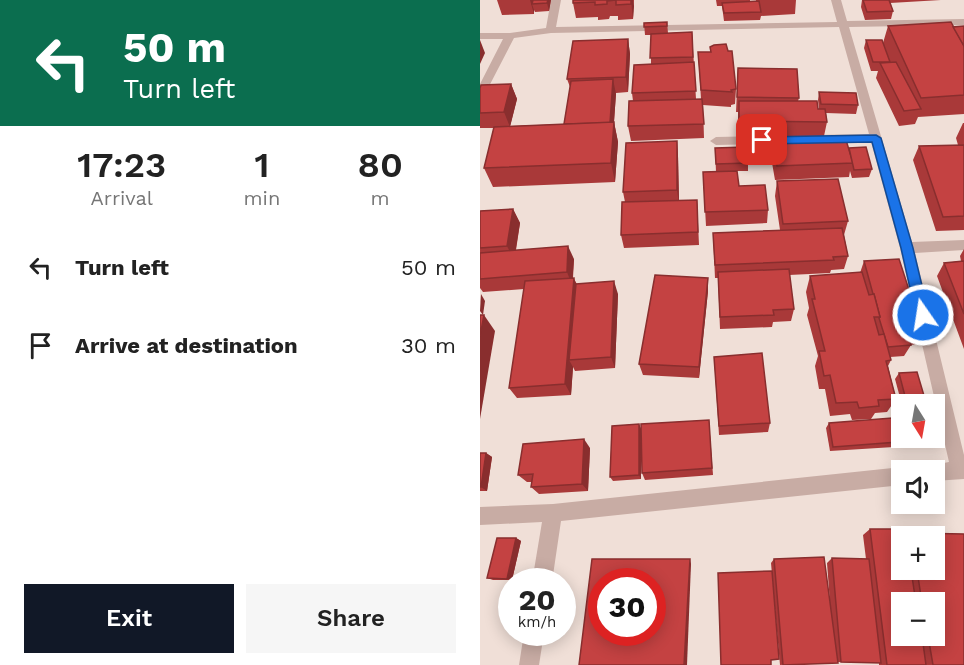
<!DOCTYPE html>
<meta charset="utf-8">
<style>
:root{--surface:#fff;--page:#f6f6f6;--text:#222;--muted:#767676;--accent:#111827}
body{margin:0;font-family:"Work Sans",sans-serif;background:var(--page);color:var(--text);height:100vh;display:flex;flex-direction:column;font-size:22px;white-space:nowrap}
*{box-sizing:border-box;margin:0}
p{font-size:20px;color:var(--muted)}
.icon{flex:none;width:33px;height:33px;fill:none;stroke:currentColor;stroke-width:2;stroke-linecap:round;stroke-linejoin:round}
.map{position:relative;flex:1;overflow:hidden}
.panel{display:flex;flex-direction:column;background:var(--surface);width:480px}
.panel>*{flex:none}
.banner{background:#0b6e4f;color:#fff;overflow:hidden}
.needle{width:39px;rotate:169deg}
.tools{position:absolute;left:411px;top:394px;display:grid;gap:12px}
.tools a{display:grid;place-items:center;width:54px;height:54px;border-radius:0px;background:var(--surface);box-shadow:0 3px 15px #0003;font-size:30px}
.speed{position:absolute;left:18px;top:568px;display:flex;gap:12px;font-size:30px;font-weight:700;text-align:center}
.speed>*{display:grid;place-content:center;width:78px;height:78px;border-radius:50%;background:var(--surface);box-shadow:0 3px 15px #0003;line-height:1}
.speed small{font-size:15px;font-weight:400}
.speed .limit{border:9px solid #d22;background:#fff;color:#111}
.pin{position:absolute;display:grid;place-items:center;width:51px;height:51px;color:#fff;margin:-26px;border-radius:12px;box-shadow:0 3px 9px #0006}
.me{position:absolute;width:66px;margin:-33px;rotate:347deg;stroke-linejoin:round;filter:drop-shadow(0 0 4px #0008)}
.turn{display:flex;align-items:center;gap:21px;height:126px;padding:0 24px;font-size:27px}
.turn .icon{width:78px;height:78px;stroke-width:2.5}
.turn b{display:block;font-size:42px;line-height:51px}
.eta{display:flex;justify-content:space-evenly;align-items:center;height:102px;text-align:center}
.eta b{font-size:36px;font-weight:600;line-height:42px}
.primary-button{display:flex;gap:12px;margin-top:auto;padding:12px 24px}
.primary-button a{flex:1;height:69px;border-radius:0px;background:var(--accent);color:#fff;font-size:24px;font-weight:600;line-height:69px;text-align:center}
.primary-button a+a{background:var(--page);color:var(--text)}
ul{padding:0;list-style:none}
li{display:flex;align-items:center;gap:18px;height:78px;padding:0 24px}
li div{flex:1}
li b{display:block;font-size:22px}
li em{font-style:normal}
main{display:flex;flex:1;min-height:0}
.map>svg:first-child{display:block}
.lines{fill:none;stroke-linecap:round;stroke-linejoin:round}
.street{fill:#c8aca4;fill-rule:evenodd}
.wall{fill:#a93939;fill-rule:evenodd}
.shaded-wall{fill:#892e2e}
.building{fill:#c44242;stroke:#892e2e;stroke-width:1.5;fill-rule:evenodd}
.route{fill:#1a73e8;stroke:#114b97;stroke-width:1.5}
</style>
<main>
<section class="panel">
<div class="banner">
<div class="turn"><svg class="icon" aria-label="left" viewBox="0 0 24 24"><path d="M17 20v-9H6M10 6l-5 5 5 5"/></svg><div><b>50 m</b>Turn left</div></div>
</div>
<div class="eta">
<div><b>17:23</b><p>Arrival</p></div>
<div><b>1</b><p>min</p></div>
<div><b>80</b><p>m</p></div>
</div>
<ul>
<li><svg class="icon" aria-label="left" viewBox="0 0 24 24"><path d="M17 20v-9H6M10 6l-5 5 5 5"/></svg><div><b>Turn left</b></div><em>50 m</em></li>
<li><svg class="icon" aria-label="arrive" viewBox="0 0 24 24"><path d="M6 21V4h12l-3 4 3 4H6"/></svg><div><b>Arrive at destination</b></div><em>30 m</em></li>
</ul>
<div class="primary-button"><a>Exit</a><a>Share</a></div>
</section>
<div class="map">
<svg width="484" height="665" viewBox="0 0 484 665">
<rect width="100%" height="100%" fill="#f0dfd7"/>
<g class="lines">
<g class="street">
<polygon points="71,0 81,0 76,27 357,22 351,0 361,0 367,21 484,19 484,25 369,27 432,242 484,240 484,250 435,253 484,455 484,479 454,481 454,471 446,471 448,466 469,462 420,248 391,142 236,145 230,141 236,137 389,134 359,27 71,33 34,38 5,94 0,97 0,84 23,39 0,39 0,33 30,33 66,28"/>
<polygon points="422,467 429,471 422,471 422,485 81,521 72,582 52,582 62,522 0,525 0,507 73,504"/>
<polygon points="44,633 64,633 59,665 39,665"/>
</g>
</g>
<g class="wall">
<polygon points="17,0 71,0 69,11 55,12 54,10 54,14 22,15"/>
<polygon points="93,0 154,0 153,19 138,20 138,16 130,16 129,19 118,20 118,17 96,18 93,3"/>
<polygon points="236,0 270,0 270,2 276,2 276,0 316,0 315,14 281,16 280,20 244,21 242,6 237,6"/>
<polygon points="382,0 461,0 410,3 413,11 411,19 385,20 381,7"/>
<polygon points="187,22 188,33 212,32 216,99 221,99 218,52 231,52 230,47 256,89 255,104 251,105 251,107 223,105 224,138 151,141 148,126 153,101 152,93 171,64 171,35 165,35 164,23"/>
<polygon points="408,26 473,27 484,26 484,114 438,117 435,124 419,126 396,78 398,71 391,71 384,48 386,40 403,43"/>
<polygon points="148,39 150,54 148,92 136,93 134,122 138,142 135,182 13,187 4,168 14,128 0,128 0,88 31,84 37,99 30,126 84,124 90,87 87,79"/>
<polygon points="258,68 319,98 318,101 338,109 339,109 338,100 339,92 378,105 376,114 346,113 347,122 344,136 258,136 258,112 256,112"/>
<polygon points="483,123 484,123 484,230 456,231 433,160 439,146 478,145 476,138"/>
<polygon points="197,141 198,156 199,200 217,200 219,245 144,248 141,235 145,202 143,192"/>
<polygon points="293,142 369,148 392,169 389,177 372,178 370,171 369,177 295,180 291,157"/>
<polygon points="235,148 268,163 268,171 257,171 259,186 288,210 287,223 226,226 223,172 236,172"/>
<polygon points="297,181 368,221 364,235 368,256 364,269 351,270 350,273 309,275 314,309 311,321 293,322 292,327 240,329 238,278 235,278 233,233 300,230 295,196"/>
<polygon points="33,209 40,223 36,250 94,259 93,278 97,284 138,294 135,368 95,371 93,367 91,395 37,398 29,388 44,289 3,292 0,288 0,211"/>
<polygon points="484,249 484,349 457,276 464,263 481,261 480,256"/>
<polygon points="384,261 443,333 436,344 431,345 424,356 410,357 411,360 408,366 416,399 407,412 395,413 391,419 372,420 370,414 350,416 345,389 339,389 335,366 338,356 327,315 329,308 326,292 330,276 380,273"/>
<polygon points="228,278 228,291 219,378 163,375 159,364"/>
<polygon points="234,357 290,423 288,432 239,435"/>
<polygon points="419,373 445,399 441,405 422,405 415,379"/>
<polygon points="229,420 233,475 165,480 162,473"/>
<polygon points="349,423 418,442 414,447 350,451 346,428"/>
<polygon points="159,424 161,429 161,479 133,481 130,477"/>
<polygon points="110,448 108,491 59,494 51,487 52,482 47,482 38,475"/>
<polygon points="0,453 6,453 12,457 7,491 0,491"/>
<path d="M 390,529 L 424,529 L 425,537 L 431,533 L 484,534 L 484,665 L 399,665 L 399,663 L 357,662 L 358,663 L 300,665 L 291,563 L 294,559 L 344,557 L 351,616 L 347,563 L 352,558 L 386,559 L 383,535 ZM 422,537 L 454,537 L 454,570 L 422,570 ZM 422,603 L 454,603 L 454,636 L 422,636 Z"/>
<polygon points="36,538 41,541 32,580 13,580 7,578"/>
</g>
<g class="shaded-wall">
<polygon points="50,0 56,0 52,4 54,10 54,14"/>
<polygon points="68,0 71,0 69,11 67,3"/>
<polygon points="151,0 153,0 154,6 153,19"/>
<polygon points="148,39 150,54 148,92 146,77"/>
<polygon points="0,40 5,53 0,64"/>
<polygon points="133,79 136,94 133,135 134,122 138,142 135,182 131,163 129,127"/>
<polygon points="31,84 37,99 30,127 24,112"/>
<polygon points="197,141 198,156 199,204 197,190"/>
<polygon points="33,209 40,223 34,260 27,246"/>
<polygon points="88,246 94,259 92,285 87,272"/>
<polygon points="94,278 99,291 89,360 93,367 91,395 85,384"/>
<polygon points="228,278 228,291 219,378 219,367"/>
<polygon points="134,281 138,294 135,368 131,357"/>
<polygon points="1,294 5,301 3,315 0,311"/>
<polygon points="4,315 15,331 0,419 0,336"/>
<polygon points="159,424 161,429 161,479 159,475"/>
<polygon points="104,439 110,448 108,491 102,484"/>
<polygon points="6,453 12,457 7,491 1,487"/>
<polygon points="36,538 41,541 32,580 27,579"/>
<polygon points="210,559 211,564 207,665 204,665"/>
</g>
<g class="building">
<polygon points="53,0 68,0 67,3 52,4"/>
<polygon points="93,0 151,0 151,4 136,5 136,0 127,1 127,4 115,5 115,2 93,3"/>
<polygon points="383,0 409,0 413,11 387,12"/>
<polygon points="279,1 281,12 244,13 242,3"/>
<polygon points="187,22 187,26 164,27 164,23"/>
<polygon points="471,22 484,46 484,95 441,98 408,26"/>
<polygon points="484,26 484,46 473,27"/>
<polygon points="212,32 213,57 170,58 171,34"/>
<polygon points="148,39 146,77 87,79 93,41"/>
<polygon points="386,40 402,40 410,62 393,62"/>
<polygon points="246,44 248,51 252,51 256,89 251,90 252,92 221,90 218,52 231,52 230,47 234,45"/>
<polygon points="214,62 216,91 152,93 154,65"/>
<polygon points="416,62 441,109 424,111 400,63"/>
<polygon points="258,68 317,69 319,98 257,97"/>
<polygon points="133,79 130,123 84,124 91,81"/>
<polygon points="31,84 24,112 0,113 0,88 1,85"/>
<polygon points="339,92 376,93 378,105 341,104"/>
<polygon points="222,99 224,124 148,126 149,101"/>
<polygon points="259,101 337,101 338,109 345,109 347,122 259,121"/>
<polygon points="134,122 131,163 4,168 14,127"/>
<polygon points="366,140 373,163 297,166 293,142"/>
<polygon points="197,141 197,190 143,192 146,143"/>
<polygon points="484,145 484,216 463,217 439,146"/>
<polygon points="266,147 268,163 236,164 235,148"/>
<polygon points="386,147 392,169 374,170 369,148"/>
<polygon points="257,171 259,186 285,185 288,210 225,212 223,172"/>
<polygon points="358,179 368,221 303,224 297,181"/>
<polygon points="217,200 218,232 141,235 142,202"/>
<polygon points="33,209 27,246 0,248 0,211"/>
<polygon points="362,228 368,256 353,257 354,260 235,265 233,233"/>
<polygon points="88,246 87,272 0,279 0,253"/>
<polygon points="419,259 443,333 428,334 431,345 408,347 399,318 400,317 394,294 393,294 384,261"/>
<polygon points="484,261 484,314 464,263"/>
<polygon points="309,269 314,309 293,310 294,315 240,317 238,272"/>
<polygon points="382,272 389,295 394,294 400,317 394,317 399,335 404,334 411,360 406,361 416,399 398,400 399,406 379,408 377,402 356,403 350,375 344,376 339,351 345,351 332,299 335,299 330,276"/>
<polygon points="175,275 228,278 219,367 159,364"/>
<polygon points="94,278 85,384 29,388 45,281"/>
<polygon points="134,281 131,357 89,360 96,284"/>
<polygon points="0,315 4,315 0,336"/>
<polygon points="282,353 290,423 239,426 234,357"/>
<polygon points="437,372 445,399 426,400 419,373"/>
<polygon points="412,418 418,442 353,447 349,423"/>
<polygon points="229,420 232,468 162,473 161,424"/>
<polygon points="159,424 159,475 130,477 132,426"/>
<polygon points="104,439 102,484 51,487 53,474 38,475 43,444"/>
<polygon points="0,453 6,453 1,487 0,487"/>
<polygon points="390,529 424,529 425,537 422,537 422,570 431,570 436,603 422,603 422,636 442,636 446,665 407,665"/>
<polygon points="431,533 484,534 484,665 453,665 448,636 454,636 454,603 442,603 437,570 454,570 454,537 431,537"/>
<polygon points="17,538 36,538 27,579 7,578"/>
<polygon points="344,557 358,663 303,665 294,559"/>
<polygon points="352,558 389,559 401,663 361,662"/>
<path d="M 112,559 L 210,559 L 204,665 L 99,665 ZM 122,582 L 172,582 L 172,633 L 122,633 Z"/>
<polygon points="292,571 299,659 291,660 291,665 241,665 238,573"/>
</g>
<polygon class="route" points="396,135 401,138 433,248 449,315 443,320 436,315 421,248 392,142 282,144 277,140 282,137"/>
</svg>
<div class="tools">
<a><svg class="needle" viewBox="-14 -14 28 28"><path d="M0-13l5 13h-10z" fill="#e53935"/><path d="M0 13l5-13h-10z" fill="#767676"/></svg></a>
<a><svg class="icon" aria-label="sound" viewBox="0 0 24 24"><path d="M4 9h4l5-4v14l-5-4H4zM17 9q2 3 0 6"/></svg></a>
<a>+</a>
<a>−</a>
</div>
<div class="speed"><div>20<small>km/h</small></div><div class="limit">30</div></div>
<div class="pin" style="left:282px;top:140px;background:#d93025"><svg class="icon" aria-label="arrive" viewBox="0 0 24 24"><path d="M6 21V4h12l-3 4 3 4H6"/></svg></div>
<svg class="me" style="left:443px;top:315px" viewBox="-20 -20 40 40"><circle r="17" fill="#1a73e8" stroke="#fff" stroke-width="3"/><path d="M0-11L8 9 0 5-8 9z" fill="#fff"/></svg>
</div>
</main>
